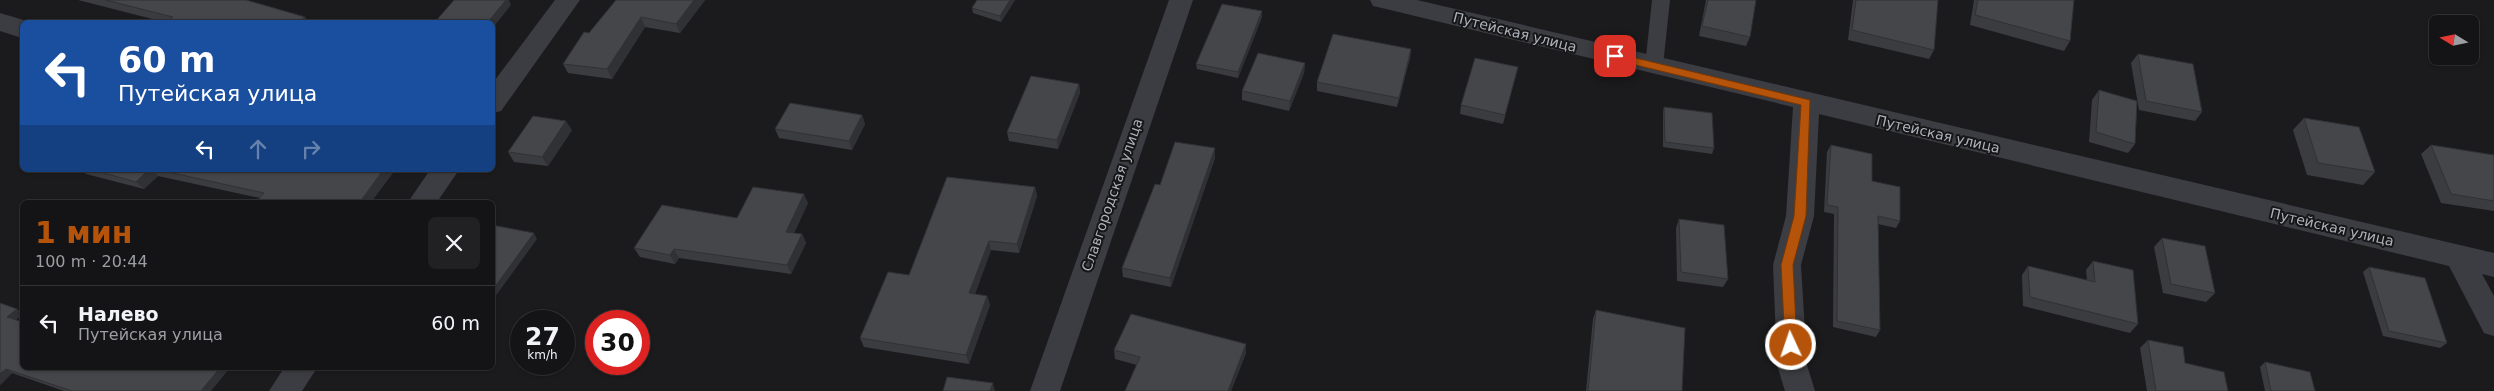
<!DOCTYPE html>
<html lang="ru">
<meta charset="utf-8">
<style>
:root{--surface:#141416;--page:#212123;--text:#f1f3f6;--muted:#9d9ea1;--line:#333335;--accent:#b45309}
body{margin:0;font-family:"DejaVu Sans",sans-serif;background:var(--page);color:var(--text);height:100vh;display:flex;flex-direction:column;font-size:19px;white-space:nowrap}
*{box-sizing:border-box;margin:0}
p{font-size:16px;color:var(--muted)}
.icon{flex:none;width:28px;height:28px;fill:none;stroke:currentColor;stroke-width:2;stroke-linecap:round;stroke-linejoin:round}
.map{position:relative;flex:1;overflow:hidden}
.side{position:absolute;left:20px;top:200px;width:475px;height:170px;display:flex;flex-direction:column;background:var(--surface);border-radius:8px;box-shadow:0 1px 4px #0004,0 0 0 1px var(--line)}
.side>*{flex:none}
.guide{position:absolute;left:20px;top:20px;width:475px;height:152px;border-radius:8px;box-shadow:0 1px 4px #0004,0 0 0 1px var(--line);background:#1a4fa0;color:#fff;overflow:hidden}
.needle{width:32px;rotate:280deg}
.controls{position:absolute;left:2429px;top:15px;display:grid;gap:10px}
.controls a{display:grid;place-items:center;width:50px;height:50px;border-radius:8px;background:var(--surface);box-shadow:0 1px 4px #0004,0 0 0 1px var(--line);font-size:25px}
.speed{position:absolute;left:510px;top:310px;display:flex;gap:10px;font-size:25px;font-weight:700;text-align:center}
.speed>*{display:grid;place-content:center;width:65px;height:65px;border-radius:50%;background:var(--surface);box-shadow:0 1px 4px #0004,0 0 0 1px var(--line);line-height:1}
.speed small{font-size:12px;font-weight:400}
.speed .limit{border:8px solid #d22;background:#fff;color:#111}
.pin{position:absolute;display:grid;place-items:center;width:42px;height:42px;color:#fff;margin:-21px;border-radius:10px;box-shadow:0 2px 8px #0006}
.me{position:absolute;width:55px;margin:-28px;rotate:357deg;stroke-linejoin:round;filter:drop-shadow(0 0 4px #0008)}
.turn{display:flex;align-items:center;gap:18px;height:105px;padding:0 15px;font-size:22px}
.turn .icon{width:65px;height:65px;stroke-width:2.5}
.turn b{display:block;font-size:35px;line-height:42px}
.lanes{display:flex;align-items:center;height:48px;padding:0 15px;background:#0003;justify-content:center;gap:25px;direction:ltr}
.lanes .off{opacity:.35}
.round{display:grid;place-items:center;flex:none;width:52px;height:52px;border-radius:8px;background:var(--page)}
.headline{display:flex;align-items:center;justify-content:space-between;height:85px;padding:0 15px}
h1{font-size:30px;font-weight:700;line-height:38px;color:var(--accent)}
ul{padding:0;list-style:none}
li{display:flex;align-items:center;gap:15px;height:75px;padding:0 15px;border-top:1px solid var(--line)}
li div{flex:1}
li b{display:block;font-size:19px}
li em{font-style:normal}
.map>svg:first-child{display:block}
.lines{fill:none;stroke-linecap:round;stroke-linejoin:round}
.service{fill:#3c3d42;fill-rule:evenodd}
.minor{fill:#3c3d42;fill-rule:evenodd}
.tertiary{fill:#3c3d42;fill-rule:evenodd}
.wall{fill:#3b3c40}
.shaded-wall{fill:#303134}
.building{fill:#45464a;stroke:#303134}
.route{fill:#b45309;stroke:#753606}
.labels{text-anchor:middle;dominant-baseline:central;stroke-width:4;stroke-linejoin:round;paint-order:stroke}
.street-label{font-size:14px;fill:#adb3bc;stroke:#161618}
</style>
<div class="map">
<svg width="2494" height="391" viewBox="0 0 2494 391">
<rect width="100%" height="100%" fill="#1b1b1d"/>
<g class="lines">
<polygon class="service" points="1652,0 1670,0 1663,66 1661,71 1654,73 1647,71 1645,66"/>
<g class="minor">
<polygon points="1169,0 1193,0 1060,391 1030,391"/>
<polygon points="1370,0 1417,0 2494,253 2494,277 2482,274 2494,296 2494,336 2484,333 2449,266 1819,114 1814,216 1801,265 1807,365 1815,391 1785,391 1777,365 1773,265 1786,216 1793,107 1382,8 1373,6"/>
<polygon points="0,13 30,22 22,22 22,38 0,31"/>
</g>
<g class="tertiary">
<polygon points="555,0 580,0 501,111 492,113 492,84"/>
<polygon points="430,170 459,170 437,202 408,202"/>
<polygon points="284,368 317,368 302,391 269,391"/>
</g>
</g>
<g class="wall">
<polygon points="78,0 246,0 305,17 309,22 164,22"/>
<polygon points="616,0 705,0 680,33 645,27 612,79 568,73 563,64"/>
<polygon points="977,0 1015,0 1001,22 973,13 972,8"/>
<polygon points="1706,0 1754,0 1750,37 1746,46 1699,36"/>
<polygon points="1853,0 1938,0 1934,50 1929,59 1848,40"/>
<polygon points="1974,0 2074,0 2070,41 2064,51 1970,25"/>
<polygon points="1262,11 1262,17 1238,78 1197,69 1196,64"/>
<polygon points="1411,49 1410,58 1397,107 1317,91 1317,82"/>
<polygon points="2138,54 2202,112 2195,121 2139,110 2131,63"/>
<polygon points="1305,63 1304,73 1289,111 1242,100 1242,91"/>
<polygon points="1518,67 1503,124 1460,114 1461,105"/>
<polygon points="1079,84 1080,93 1058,149 1009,141 1007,132"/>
<polygon points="2099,90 2135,144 2128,153 2089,142 2092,100"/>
<polygon points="1664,107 1714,148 1712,154 1663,147 1663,112"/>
<polygon points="862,115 865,124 852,150 779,138 775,129"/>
<polygon points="2304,118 2375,172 2363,185 2307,175 2293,130"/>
<polygon points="572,130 548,166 514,162 508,152"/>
<polygon points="1831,145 1872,181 1900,221 1896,228 1878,224 1880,330 1876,337 1833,327 1834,214 1824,212 1827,152"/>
<polygon points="2431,145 2494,155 2494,211 2441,203 2421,154"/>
<polygon points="1215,158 1171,287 1123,277 1122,268 1160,185"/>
<polygon points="82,170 395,170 371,202 256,202 260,198 158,176 144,189 86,174"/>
<polygon points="1035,187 1037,196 1019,253 991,250 975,294 987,296 990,305 969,364 864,347 860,338 909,275"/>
<polygon points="808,203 794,233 802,234 806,243 791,274 679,258 675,264 640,257 634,248 737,218"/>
<polygon points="1679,219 1728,279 1723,287 1677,281 1676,228"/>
<polygon points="2162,238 2215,293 2206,302 2163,293 2154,247"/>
<polygon points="2093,261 2138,324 2130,333 2023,306 2022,275 2028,266 2087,280 2086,270"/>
<polygon points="2369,267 2447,343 2440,348 2383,336 2363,272"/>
<polygon points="17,309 22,314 16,320 211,391 64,391 12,373 0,385"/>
<polygon points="1596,310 1682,391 1586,391 1593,319"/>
<polygon points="2148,340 2185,363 2228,391 2147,391 2140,348"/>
<polygon points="1246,344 1246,353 1231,391 1125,391 1137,365 1115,359 1114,350"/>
<polygon points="2265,362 2315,391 2265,391 2260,367"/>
</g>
<g class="shaded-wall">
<polygon points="506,0 509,0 511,5 492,29 492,22 488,22"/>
<polygon points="694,0 705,0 680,33 676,24"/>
<polygon points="1010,0 1015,0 1001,22 1000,16"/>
<polygon points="1262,11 1262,17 1238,78 1238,72"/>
<polygon points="305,17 309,22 298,22"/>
<polygon points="641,17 645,27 612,79 607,69"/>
<polygon points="1411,49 1410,58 1397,107 1399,98"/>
<polygon points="1305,63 1304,73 1289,111 1290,101"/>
<polygon points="1079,84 1080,93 1058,149 1057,140"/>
<polygon points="862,115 865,124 852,150 849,141"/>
<polygon points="566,121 572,130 548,166 542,157"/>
<polygon points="1215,148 1215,158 1171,287 1170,278"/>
<polygon points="148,170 152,170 158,176 144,189 136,182"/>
<polygon points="383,170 395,170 371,202 360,202"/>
<polygon points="1035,187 1037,196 1019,253 1017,244"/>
<polygon points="804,194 808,203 790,241 786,232"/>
<polygon points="534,233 537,239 492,301 492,291"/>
<polygon points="802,234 806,243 791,274 787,265"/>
<polygon points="989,241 991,250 972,302 969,293"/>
<polygon points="674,249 679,258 675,264 670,255"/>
<polygon points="987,296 990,305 969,364 966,355"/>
<polygon points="17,309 22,314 14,322 7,317"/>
<polygon points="1246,344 1246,353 1231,391 1228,391"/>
<polygon points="220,368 230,368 211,391 201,391"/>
<polygon points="6,369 12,373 0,385 0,374"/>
<polygon points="993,383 995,391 990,391"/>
</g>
<g class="building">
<polygon points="106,0 246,0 305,17 298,22 181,22 170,19 173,17"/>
<polygon points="454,0 506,0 488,22 435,22"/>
<polygon points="616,0 694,0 676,24 641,17 607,69 563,64 584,32 589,33"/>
<polygon points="977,0 1010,0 1000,16 972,8"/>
<polygon points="1708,0 1756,0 1750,37 1702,26"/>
<polygon points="1856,0 1938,0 1934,50 1852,30"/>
<polygon points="1978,0 2074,0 2070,41 1975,15"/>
<polygon points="1222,4 1262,11 1238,72 1196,64"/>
<polygon points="1333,34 1411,49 1399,98 1317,82"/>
<polygon points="1258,53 1305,63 1290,101 1242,91"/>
<polygon points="2138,54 2193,64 2202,112 2146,101"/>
<polygon points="1475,58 1518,67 1505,115 1461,105"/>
<polygon points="1031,76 1079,84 1057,140 1007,132"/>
<polygon points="2099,90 2137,101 2135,144 2096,132"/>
<polygon points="790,103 862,115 849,141 775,129"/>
<polygon points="1664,107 1712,113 1714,148 1665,142"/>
<polygon points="533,116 566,121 542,157 508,152"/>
<polygon points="2304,118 2359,127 2375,172 2318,163"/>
<polygon points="1175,142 1215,148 1170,278 1122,268 1155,184 1160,185"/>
<polygon points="1831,145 1872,154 1872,181 1900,187 1900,221 1878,216 1880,330 1837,321 1838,207 1827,205"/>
<polygon points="2431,145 2494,155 2494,201 2451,194"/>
<polygon points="93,170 148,170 136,182"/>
<polygon points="159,170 383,170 360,202 256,202 264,193"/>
<polygon points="947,177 1035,187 1017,244 989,241 969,293 987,296 966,355 860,338 888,272 909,275"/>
<polygon points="753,187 804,194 786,232 802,234 787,265 674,249 670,255 634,248 662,205 737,218"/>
<polygon points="1679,219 1724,225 1728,279 1681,272"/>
<polygon points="492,225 534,233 492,291"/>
<polygon points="2162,238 2205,246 2215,293 2171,284"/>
<polygon points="2093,261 2133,270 2138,324 2030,297 2028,266 2095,282"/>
<polygon points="2369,267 2425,278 2447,343 2389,331"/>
<polygon points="0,303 17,309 7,317 22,322 22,368 220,368 201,391 72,391 6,369 0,374"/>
<polygon points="1596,310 1685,328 1682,391 1588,391"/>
<polygon points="1131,314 1246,344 1228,391 1125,391 1140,357 1114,350"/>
<polygon points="2148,340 2183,347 2185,363 2224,372 2228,391 2156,391"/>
<polygon points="2265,362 2310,372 2315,391 2271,391"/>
<polygon points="947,377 993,383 990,391 943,391"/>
</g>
<polygon class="route" points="1615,53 1810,100 1806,216 1793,265 1797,345 1795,348 1791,350 1785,345 1781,265 1794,216 1801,105 1611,59 1610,56"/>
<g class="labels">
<g class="street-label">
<text transform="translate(1515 32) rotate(14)">Путейская улица</text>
<text transform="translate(1938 134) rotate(13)">Путейская улица</text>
<text transform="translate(1112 195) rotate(-71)">Славгородская улица</text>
<text transform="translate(2332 227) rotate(13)">Путейская улица</text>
</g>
</g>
</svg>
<div class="controls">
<a><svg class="needle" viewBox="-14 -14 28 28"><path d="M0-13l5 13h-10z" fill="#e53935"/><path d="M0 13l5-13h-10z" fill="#9d9ea1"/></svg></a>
</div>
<div class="speed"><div>27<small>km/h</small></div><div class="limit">30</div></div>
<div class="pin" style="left:1615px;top:56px;background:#d93025"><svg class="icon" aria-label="arrive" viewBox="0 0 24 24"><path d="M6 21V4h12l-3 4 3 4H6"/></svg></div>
<svg class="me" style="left:1791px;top:345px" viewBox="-20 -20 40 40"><circle r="17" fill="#b45309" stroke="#fff" stroke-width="3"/><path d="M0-11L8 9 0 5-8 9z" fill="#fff"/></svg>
<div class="guide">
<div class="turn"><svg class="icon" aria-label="left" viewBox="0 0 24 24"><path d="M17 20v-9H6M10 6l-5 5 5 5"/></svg><div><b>60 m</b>Путейская улица</div></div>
<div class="lanes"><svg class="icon" aria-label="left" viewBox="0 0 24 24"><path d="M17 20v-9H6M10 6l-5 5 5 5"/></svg><svg class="icon off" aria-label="ahead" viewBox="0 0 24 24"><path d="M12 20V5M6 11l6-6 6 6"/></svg><svg class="icon off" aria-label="right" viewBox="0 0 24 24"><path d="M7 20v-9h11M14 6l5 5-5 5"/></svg></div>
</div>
<section class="side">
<div class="headline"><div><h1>1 мин</h1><p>100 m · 20:44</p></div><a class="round"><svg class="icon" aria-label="close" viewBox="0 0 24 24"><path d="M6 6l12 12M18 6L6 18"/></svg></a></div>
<ul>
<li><svg class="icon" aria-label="left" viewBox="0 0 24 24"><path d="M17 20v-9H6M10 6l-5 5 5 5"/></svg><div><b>Налево</b><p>Путейская улица</p></div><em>60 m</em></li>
</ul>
</section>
</div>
